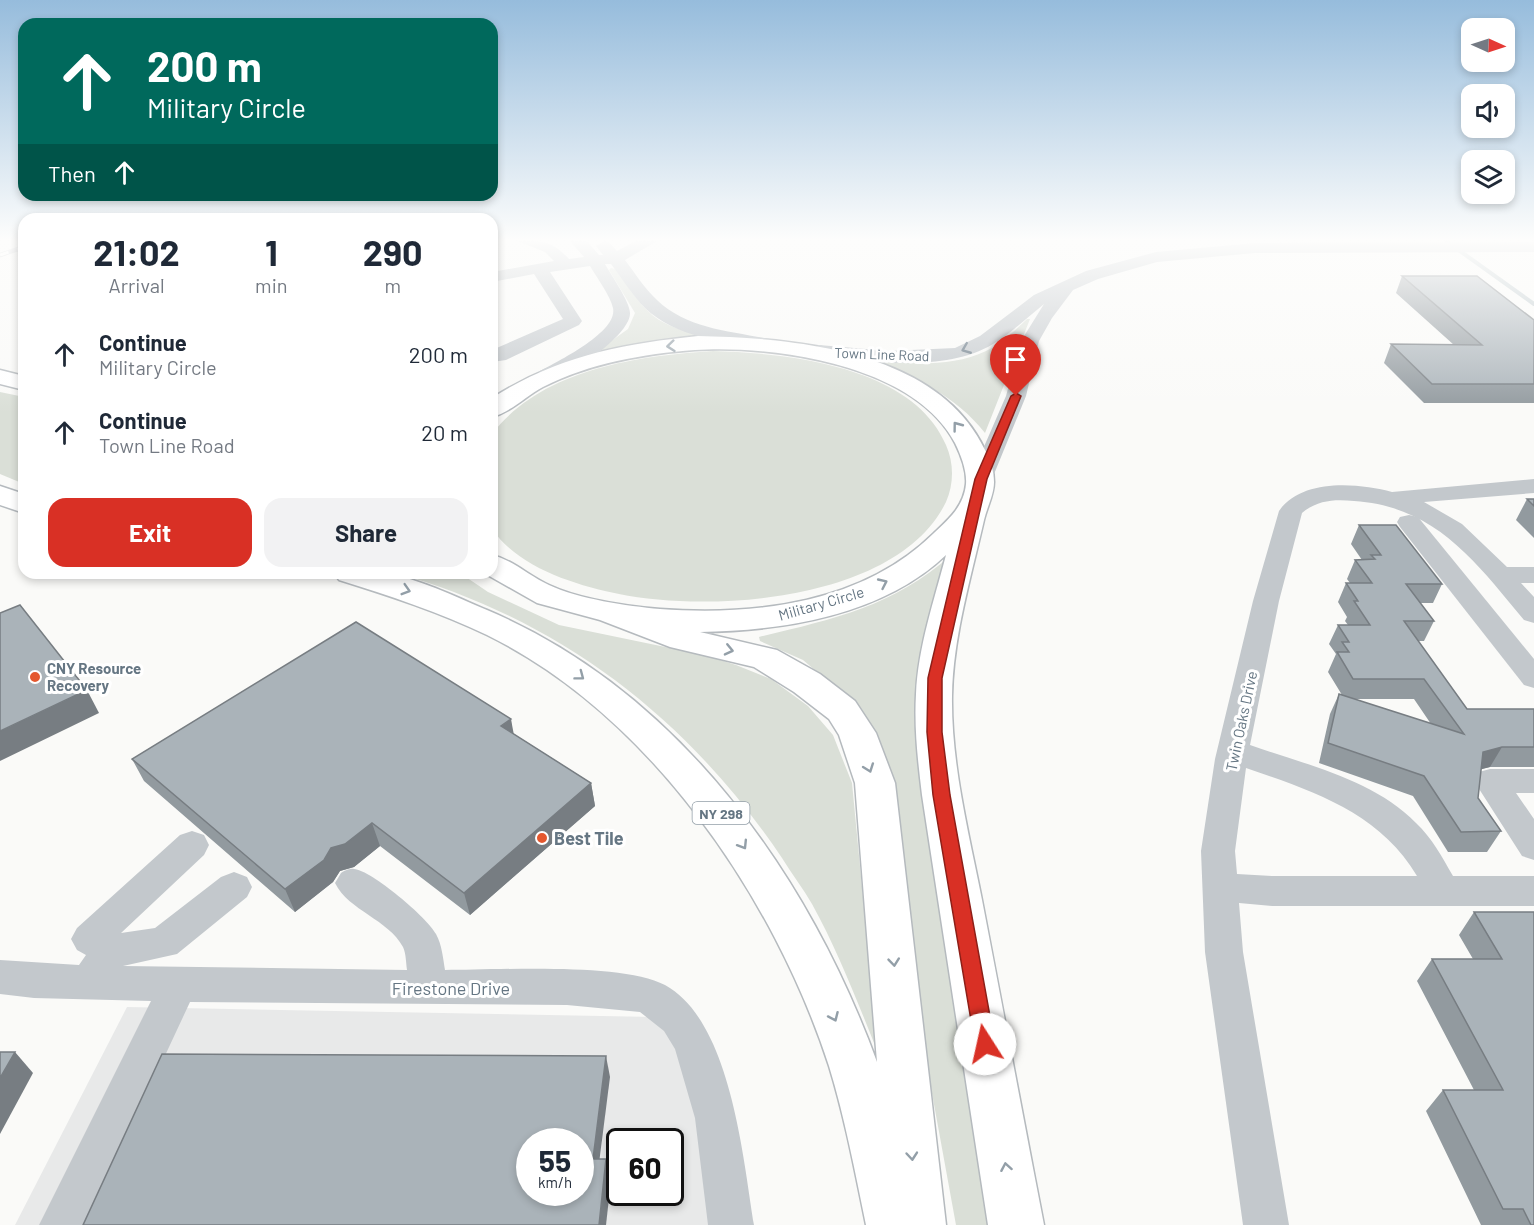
<!DOCTYPE html>
<style>
:root{--surface:#fff;--page:#f2f2f3;--text:#1f2937;--muted:#747a83;--accent:#d93025}
body{margin:0;font-family:Barlow,sans-serif;background:var(--page);color:var(--text);height:100vh;display:flex;flex-direction:column;font-size:22px;white-space:nowrap}
*{box-sizing:border-box;margin:0}
p{font-size:20px;color:var(--muted)}
.icon{flex:none;width:33px;height:33px;fill:none;stroke:currentColor;stroke-width:2;stroke-linecap:round;stroke-linejoin:round}
.map{position:relative;flex:1;overflow:hidden}
.drawer{position:absolute;left:18px;top:213px;width:480px;height:366px;display:flex;flex-direction:column;background:var(--surface);border-radius:18px;box-shadow:0 3px 9px #0003}
.drawer>*{flex:none}
.hud{position:absolute;left:18px;top:18px;width:480px;height:183px;border-radius:18px;box-shadow:0 3px 9px #0003;background:#00695c;color:#fff;overflow:hidden}
.needle{width:39px;rotate:93deg}
.fabs{position:absolute;left:1461px;top:18px;display:grid;gap:12px}
.fabs a{display:grid;place-items:center;width:54px;height:54px;border-radius:12px;background:var(--surface);box-shadow:0 3px 9px #0003;font-size:30px}
.speed{position:absolute;left:516px;top:1128px;display:flex;gap:12px;font-size:30px;font-weight:700;text-align:center}
.speed>*{display:grid;place-content:center;width:78px;height:78px;border-radius:50%;background:var(--surface);box-shadow:0 3px 9px #0003;line-height:1}
.speed small{font-size:15px;font-weight:400}
.speed .limit{border:3px solid #111;border-radius:9px;background:#fff;color:#111}
.pin{position:absolute;display:grid;place-items:center;width:51px;height:51px;color:#fff;margin:-62px -26px;border-radius:50% 50% 50% 0;rotate:-45deg;box-shadow:0 0 6px #0007}
.pin .icon{rotate:45deg}
.me{position:absolute;width:66px;margin:-33px;rotate:350deg;stroke-linejoin:round;filter:drop-shadow(0 0 4px #0008)}
.turn{display:flex;align-items:center;gap:21px;height:126px;padding:0 30px;font-size:27px}
.turn .icon{width:78px;height:78px;stroke-width:2.5}
.turn b{display:block;font-size:42px;line-height:51px}
.then{display:flex;align-items:center;height:57px;padding:0 30px;background:#0003;gap:12px;font-size:22px}
.eta{display:flex;justify-content:space-evenly;align-items:center;height:102px;text-align:center}
.eta b{font-size:36px;font-weight:700;line-height:42px}
.action{display:flex;gap:12px;margin-top:auto;padding:12px 30px}
.action a{flex:1;height:69px;border-radius:18px;background:var(--accent);color:#fff;font-size:24px;font-weight:700;line-height:69px;text-align:center}
.action a+a{background:var(--page);color:var(--text)}
ul{padding:0;list-style:none}
li{display:flex;align-items:center;gap:18px;height:78px;padding:0 30px}
li div{flex:1}
li b{display:block;font-size:22px}
li em{font-style:normal}
.map>svg:first-child{display:block}
.built{fill:#e8e9e9;fill-rule:evenodd}
.green{fill:#dadfd7}
.lines{fill:none;stroke-linecap:round;stroke-linejoin:round}
.stream{stroke:#bbc7cb;stroke-width:4}
.major-casing{stroke:#b5babe;stroke-width:3}
.minor{fill:#c3c8cc;fill-rule:evenodd}
.major{fill:#fff;fill-rule:evenodd}
.rail-casing{stroke:#a2aab0;stroke-width:4.5}
.rail{stroke:#fff;stroke-width:3;stroke-dasharray:9;stroke-linecap:butt}
.wall{fill:#929a9f;fill-rule:evenodd}
.shaded-wall{fill:#777d82}
.building{fill:#aab3b9;stroke:#777d82;stroke-width:1.5;fill-rule:evenodd}
.oneway{stroke:#939fa8}
.oneway2{stroke:#6a7a87}
.route{fill:#d93025;stroke:#8d1f18;stroke-width:1.5}
.poi-dot{fill:#e4572e;stroke:#fff;stroke-width:2}
.labels{text-anchor:middle;dominant-baseline:central;stroke-width:6;stroke-linejoin:round;paint-order:stroke}
.far-street-label{font-size:14px;fill:#657683;stroke:#fff}
.shield{fill:#fff;stroke:#939fa8;stroke-width:1.5}
.shield-label{font-size:14px;font-weight:bold;fill:#657683}
.street-label{font-size:15px;fill:#657683;stroke:#fff}
.poi-label{font-size:15px;font-weight:bold;fill:#657683;stroke:#fff;text-anchor:start}
.near-poi-label{font-size:18px;font-weight:bold;fill:#657683;stroke:#fff;text-anchor:start}
.near-street-label{font-size:18px;fill:#657683;stroke:#fff}
</style>
<div class="map">
<svg width="1534" height="1225" viewBox="0 0 1534 1225">
<rect width="100%" height="100%" fill="#fafaf8"/>
<path class="built" d="M 127,1007 L 655,1017 L 681,1049 L 703,1152 L 710,1225 L 15,1225 ZM 530,1142 L 580,1142 L 580,1192 L 530,1192 ZM 620,1142 L 670,1142 L 670,1192 L 620,1192 Z"/>
<g class="green">
<path d="M 611,268 L 615,269 C 627,282 635,299 648,311 C 660,324 680,329 696,335 L 593,354 L 628,329 L 635,313 L 609,270 Z"/>
<path d="M 1027,319 L 1030,319 L 985,433 C 955,395 915,377 870,361 C 908,363 951,368 986,351 C 1002,344 1014,331 1027,319 Z"/>
<path d="M 713,351 C 787,353 913,366 946,445 C 954,463 954,484 946,502 C 898,601 712,613 619,594 C 575,585 519,568 492,529 L 492,434 C 542,369 637,356 713,351 Z"/>
<polygon points="0,392 24,397 24,484 0,474"/>
<path d="M 951,555 L 934,615 L 991,1225 L 956,1225 L 917,1011 L 885,769 L 823,677 L 803,660 L 760,641 L 759,637 C 833,619 893,607 951,555 Z"/>
<path d="M 396,573 L 460,573 L 488,592 L 559,625 L 704,655 L 736,665 L 771,679 L 808,706 L 833,735 L 852,783 L 878,1053 C 858,1003 838,951 812,904 C 803,888 791,873 782,858 C 688,718 559,619 396,573 Z"/>
</g>
<g class="lines">
<polyline class="stream" points="1446,241 1534,304"/>
<defs>
<g id="major">
<path d="M 698,336 C 794,338 938,350 985,450 C 990,459 994,471 994,482 C 994,495 987,507 984,520 C 971,577 953,637 952,696 C 951,764 969,834 982,900 C 1003,1009 1023,1117 1044,1225 L 988,1225 L 922,795 C 918,762 914,728 916,694 C 918,647 934,601 946,555 C 883,615 784,631 700,632 L 777,650 L 820,674 L 855,701 L 876,733 L 895,783 L 946,1225 L 866,1225 C 855,1172 845,1118 829,1066 C 774,897 650,715 487,635 C 439,612 390,596 339,580 L 334,573 C 350,573 369,570 384,573 C 420,579 454,596 487,610 C 678,691 807,872 877,1062 L 855,783 L 839,735 L 829,719 L 794,692 L 754,667 L 670,647 L 600,620 L 537,603 L 484,573 L 492,573 L 492,555 C 513,560 529,576 549,585 C 579,599 627,606 660,609 C 756,616 863,603 934,533 C 949,519 964,506 966,484 C 967,471 961,455 955,443 C 914,365 775,345 695,350 C 643,354 590,363 543,387 C 526,396 511,412 492,417 L 492,398 C 558,356 621,344 698,336 Z"/>
<polygon points="0,370 24,376 24,390 0,384"/>
<polygon points="0,486 24,494 24,513 0,505"/>
</g>
</defs>
<use href="#major" class="major-casing"/>
<g class="minor">
<path d="M 517,241 C 543,241 551,240 569,259 L 584,257 L 570,241 L 587,241 L 599,255 L 603,255 L 596,246 L 604,241 L 610,243 L 617,251 L 636,241 L 657,241 L 625,260 C 635,273 644,288 657,300 C 689,331 736,331 778,341 L 780,345 L 771,351 C 729,342 677,339 645,308 C 632,295 622,278 611,264 L 605,264 C 611,275 631,303 630,314 C 629,337 561,384 540,379 L 537,375 L 540,371 C 558,361 618,332 613,308 C 610,295 597,278 590,266 L 550,272 L 582,321 L 579,325 L 506,360 L 492,362 L 492,350 L 563,319 L 534,274 L 492,282 L 492,272 L 554,261 L 545,252 Z"/>
<path d="M 1534,242 L 1534,252 L 1255,253 L 1157,262 L 1098,279 L 1073,290 L 1052,318 L 1039,341 L 1026,396 L 992,479 L 989,484 L 973,484 L 970,479 L 1006,396 L 1021,341 L 1044,304 C 1028,317 1011,333 993,344 C 945,373 872,361 819,357 L 810,351 L 819,345 L 889,351 L 955,348 L 980,336 L 1034,295 L 1086,271 L 1156,252 L 1255,243 Z"/>
<path d="M 1534,479 L 1534,493 L 1424,502 L 1462,524 L 1507,567 L 1534,567 L 1534,583 L 1521,583 L 1534,597 L 1534,623 L 1524,620 C 1476,562 1435,506 1354,501 C 1335,499 1317,500 1302,513 L 1279,601 L 1250,745 C 1306,765 1373,779 1416,823 C 1432,838 1442,857 1453,876 L 1534,876 L 1534,906 L 1272,906 L 1239,903 L 1243,952 L 1289,1225 L 1243,1225 L 1205,952 L 1201,851 L 1215,759 L 1253,601 L 1279,511 C 1302,478 1358,483 1392,492 ZM 1246,768 C 1312,791 1379,812 1417,876 L 1272,876 L 1237,874 L 1235,851 Z"/>
<polygon points="1409,515 1418,517 1534,659 1534,688 1524,685 1400,527 1397,522 1400,517"/>
<polygon points="1490,769 1534,769 1534,793 1516,793 1534,819 1534,860 1522,856 1474,781 1479,772"/>
<path d="M 192,831 L 204,835 L 209,845 L 204,855 L 121,933 L 155,928 L 221,877 L 234,872 L 247,877 L 252,887 L 247,897 L 177,954 L 123,966 L 407,970 C 406,963 406,953 403,947 C 388,919 349,911 335,883 L 341,873 C 344,871 350,868 354,869 C 371,870 428,918 436,934 C 442,945 443,958 445,970 C 497,970 622,962 665,985 C 731,1021 743,1158 754,1225 L 708,1225 L 695,1118 L 675,1049 L 664,1031 L 640,1012 L 567,1005 L 190,1002 L 86,1225 L 39,1225 L 151,1001 L 34,998 L 0,994 L 0,960 L 79,965 L 86,955 L 77,950 L 71,939 L 77,928 L 180,835 Z"/>
</g>
<use href="#major" class="major"/>
<defs>
<polyline id="rail" points="0,255 24,247"/>
</defs>
<use href="#rail" class="rail-casing"/>
<use href="#rail" class="rail"/>
</g>
<g class="wall">
<polygon points="1402,276 1534,320 1534,403 1424,403 1384,363 1391,344 1454,345 1396,293"/>
<polygon points="1527,499 1534,499 1534,538 1516,520"/>
<path d="M 1359,525 L 1442,584 L 1433,603 L 1420,603 L 1434,621 L 1424,641 L 1418,641 L 1467,709 L 1534,709 L 1534,767 L 1490,767 L 1481,769 L 1478,798 L 1501,831 L 1487,852 L 1448,852 L 1413,796 L 1319,763 L 1330,714 L 1339,694 L 1342,695 L 1328,672 L 1336,654 L 1329,644 L 1338,625 L 1348,625 L 1345,621 L 1347,617 L 1338,602 L 1346,583 L 1350,583 L 1347,579 L 1355,560 L 1362,560 L 1351,544 ZM 1354,699 L 1414,699 L 1431,724 Z"/>
<polygon points="514,734 591,783 595,806 470,915 380,846 354,867 340,871 333,882 295,912 144,781 132,759"/>
<polygon points="1474,912 1534,912 1534,1225 1481,1225 1426,1111 1443,1090 1474,1090 1417,981 1432,959 1473,959 1459,935"/>
</g>
<g class="shaded-wall">
<polygon points="87,690 99,713 0,761 0,731"/>
<polygon points="511,719 515,741 501,726"/>
<polygon points="1502,747 1490,767 1471,772 1483,752"/>
<polygon points="591,783 595,806 470,915 464,893"/>
<polygon points="372,823 380,846 354,867 340,871 333,882 295,912 285,889 331,848"/>
<polygon points="15,1052 33,1073 0,1134 0,1078"/>
<polygon points="606,1056 610,1077 597,1179 593,1159"/>
<polygon points="606,1159 611,1180 606,1225 599,1225"/>
</g>
<g class="building">
<polygon points="1402,276 1477,276 1534,320 1534,384 1432,384 1391,344 1482,345"/>
<polygon points="1527,499 1534,499 1534,506"/>
<polygon points="1359,525 1396,525 1442,584 1406,584 1434,621 1404,621 1467,709 1534,709 1534,747 1502,747 1483,752 1478,798 1501,831 1461,832 1424,776 1328,743 1339,694 1464,734 1424,679 1353,679 1337,652 1349,652 1342,642 1349,642 1338,625 1370,625 1354,601 1358,601 1346,583 1372,583 1355,560 1375,559 1371,555 1381,555"/>
<polygon points="20,605 87,690 0,731 0,613"/>
<polygon points="356,622 511,719 501,726 591,783 464,893 372,823 345,844 331,848 324,860 285,889 132,759"/>
<polygon points="1474,912 1534,912 1534,1225 1531,1225 1523,1209 1503,1209 1443,1090 1503,1090 1432,959 1502,959"/>
<polygon points="0,1052 15,1052 0,1078"/>
<path d="M 162,1054 L 606,1056 L 593,1159 L 606,1159 L 599,1225 L 83,1225 ZM 530,1142 L 580,1142 L 580,1192 L 530,1192 Z"/>
</g>
<defs><path id="oneway-chevron" d="M-2-3.5L2.5 0L-2 3.5" fill="none" stroke-width="1.6" stroke-linecap="round" stroke-linejoin="round" transform="scale(1.5)"/></defs>
<g class="oneway">
<use href="#oneway-chevron" transform="translate(671 346) rotate(174)"/>
<use href="#oneway-chevron" transform="translate(957 426) rotate(-127)"/>
<use href="#oneway-chevron" transform="translate(883 583) rotate(-25)"/>
<use href="#oneway-chevron" transform="translate(406 590) rotate(17)"/>
<use href="#oneway-chevron" transform="translate(729 650) rotate(13)"/>
<use href="#oneway-chevron" transform="translate(580 676) rotate(37)"/>
<use href="#oneway-chevron" transform="translate(869 768) rotate(70)"/>
<use href="#oneway-chevron" transform="translate(743 845) rotate(58)"/>
<use href="#oneway-chevron" transform="translate(894 962) rotate(84)"/>
<use href="#oneway-chevron" transform="translate(834 1017) rotate(66)"/>
<use href="#oneway-chevron" transform="translate(912 1156) rotate(85)"/>
<use href="#oneway-chevron" transform="translate(1006 1167) rotate(-100)"/>
</g>
<use class="oneway2" href="#oneway-chevron" transform="translate(966 349) rotate(158)"/>
<linearGradient id="sky" x2="0" y2="1"><stop stop-color="#96bcdc"/><stop offset="0.58" stop-color="#fdfdfc"/><stop offset="1" stop-color="#fdfdfc" stop-opacity="0"/></linearGradient>
<rect width="1534" height="413" fill="url(#sky)"/>
<polygon class="route" points="1016,393 1021,396 987,479 942,678 942,732 950,795 995,1044 992,1051 985,1054 978,1051 975,1044 933,795 927,732 928,678 975,479 1011,396"/>
<g class="poi-dot">
<circle cx="35" cy="677" r="6"/>
<circle cx="542" cy="838" r="6"/>
</g>
<g class="labels">
<g class="far-street-label">
<text transform="translate(882 354) rotate(2)">Town Line Road</text>
</g>
<rect class="shield" x="692.5" y="802" width="57" height="22" rx="4.5"/>
<g class="shield-label">
<text x="721" y="813">NY 298</text>
</g>
<g class="street-label">
<text transform="translate(821 603) rotate(-16)">Military Circle</text>
<text transform="translate(1241 721) rotate(-78)">Twin Oaks Drive</text>
</g>
<g class="poi-label">
<text x="47" y="668">CNY Resource<tspan x="47" dy="17">Recovery</tspan></text>
</g>
<g class="near-poi-label">
<text x="554" y="838">Best Tile</text>
</g>
<g class="near-street-label">
<text x="451" y="988">Firestone Drive</text>
</g>
</g>
</svg>
<div class="fabs">
<a><svg class="needle" viewBox="-14 -14 28 28"><path d="M0-13l5 13h-10z" fill="#e53935"/><path d="M0 13l5-13h-10z" fill="#747a83"/></svg></a>
<a><svg class="icon" aria-label="sound" viewBox="0 0 24 24"><path d="M4 9h4l5-4v14l-5-4H4zM17 9q2 3 0 6"/></svg></a>
<a><svg class="icon" aria-label="layers" viewBox="0 0 24 24"><path d="M12 4l9 5-9 5-9-5zM3 14l9 5 9-5"/></svg></a>
</div>
<div class="speed"><div>55<small>km/h</small></div><div class="limit">60</div></div>
<div class="pin" style="left:1016px;top:396px;background:#d93025"><svg class="icon" aria-label="arrive" viewBox="0 0 24 24"><path d="M6 21V4h12l-3 4 3 4H6"/></svg></div>
<svg class="me" style="left:985px;top:1044px" viewBox="-20 -20 40 40"><circle r="19" fill="#fff"/><path d="M0-13L10 11 0 6-10 11z" fill="#d93025"/></svg>
<div class="hud">
<div class="turn"><svg class="icon" aria-label="ahead" viewBox="0 0 24 24"><path d="M12 20V5M6 11l6-6 6 6"/></svg><div><b>200 m</b>Military Circle</div></div>
<div class="then">Then<svg class="icon" aria-label="ahead" viewBox="0 0 24 24"><path d="M12 20V5M6 11l6-6 6 6"/></svg></div>
</div>
<section class="drawer">
<div class="eta">
<div><b>21:02</b><p>Arrival</p></div>
<div><b>1</b><p>min</p></div>
<div><b>290</b><p>m</p></div>
</div>
<ul>
<li><svg class="icon" aria-label="ahead" viewBox="0 0 24 24"><path d="M12 20V5M6 11l6-6 6 6"/></svg><div><b>Continue</b><p>Military Circle</p></div><em>200 m</em></li>
<li><svg class="icon" aria-label="ahead" viewBox="0 0 24 24"><path d="M12 20V5M6 11l6-6 6 6"/></svg><div><b>Continue</b><p>Town Line Road</p></div><em>20 m</em></li>
</ul>
<div class="action"><a>Exit</a><a>Share</a></div>
</section>
</div>
